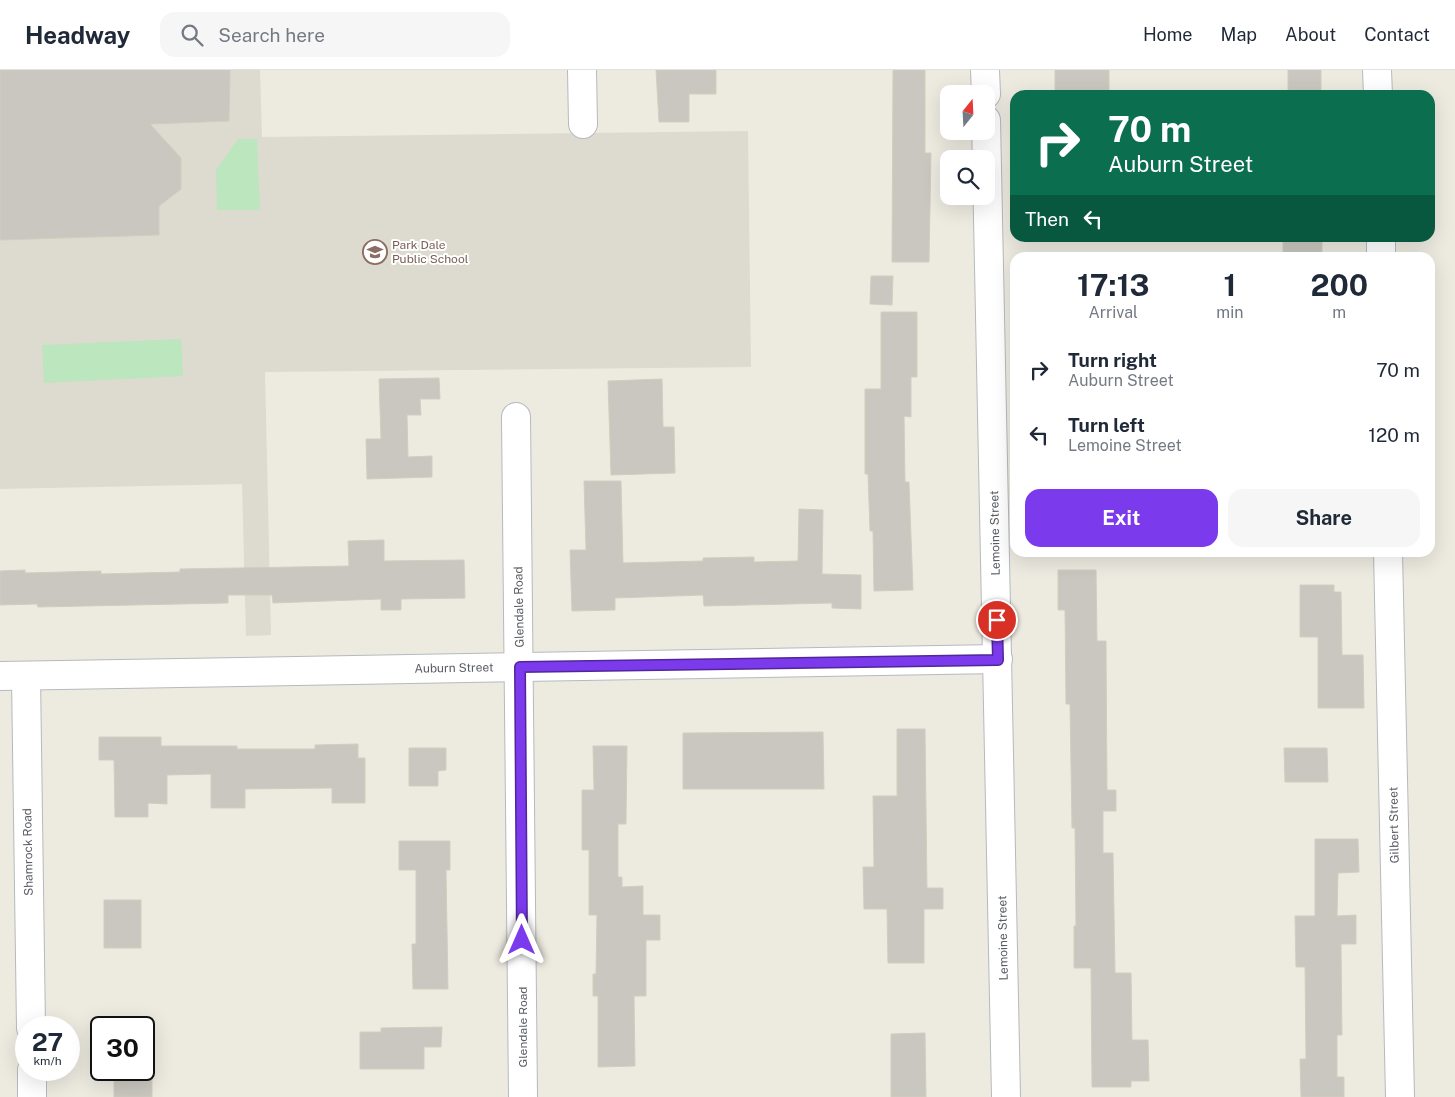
<!DOCTYPE html>
<style>
:root{--surface:#fff;--page:#f6f6f7;--text:#1f2937;--muted:#747a83;--line:#e0e1e3;--accent:#7c3aed}
body{margin:0;font-family:"Public Sans",sans-serif;background:var(--page);color:var(--text);height:100vh;display:flex;flex-direction:column;font-size:19px;white-space:nowrap}
*{box-sizing:border-box;margin:0}
p{font-size:16px;color:var(--muted)}
.icon{flex:none;width:28px;height:28px;fill:none;stroke:currentColor;stroke-width:2;stroke-linecap:round;stroke-linejoin:round}
.map{position:relative;flex:1;overflow:hidden}
.side{position:absolute;left:1010px;top:182px;width:425px;height:305px;display:flex;flex-direction:column;background:var(--surface);border-radius:15px;box-shadow:0 5px 20px #0002}
.side>*{flex:none}
.hud{position:absolute;left:1010px;top:20px;width:425px;height:152px;border-radius:15px;box-shadow:0 5px 20px #0002;background:#0b6e4f;color:#fff;overflow:hidden}
.needle{width:32px;rotate:18deg}
.fabs{position:absolute;left:940px;top:15px;display:grid;gap:10px}
.fabs a{display:grid;place-items:center;width:55px;height:55px;border-radius:10px;background:var(--surface);box-shadow:0 5px 20px #0002;font-size:25px}
.speed{position:absolute;left:15px;top:946px;display:flex;gap:10px;font-size:25px;font-weight:700;text-align:center}
.speed>*{display:grid;place-content:center;width:65px;height:65px;border-radius:50%;background:var(--surface);box-shadow:0 5px 20px #0002;line-height:1}
.speed small{font-size:12px;font-weight:400}
.speed .limit{border:2px solid #111;border-radius:8px;background:#fff;color:#111}
.pin{position:absolute;display:grid;place-items:center;width:42px;height:42px;color:#fff;margin:-21px;border:2px solid #fff;border-radius:50%;box-shadow:0 1px 5px #0007}
.me{position:absolute;width:55px;margin:-28px;rotate:0deg;stroke-linejoin:round;filter:drop-shadow(0 0 4px #0008)}
.turn{display:flex;align-items:center;gap:18px;height:105px;padding:0 15px;font-size:22px}
.turn .icon{width:65px;height:65px;stroke-width:2.5}
.turn b{display:block;font-size:35px;line-height:42px}
.then{display:flex;align-items:center;height:48px;padding:0 15px;background:#0003;gap:10px;font-size:19px}
.eta{display:flex;justify-content:space-evenly;align-items:center;height:85px;text-align:center}
.eta b{font-size:30px;font-weight:700;line-height:35px}
.cta{display:flex;gap:10px;margin-top:auto;padding:10px 15px}
.cta a{flex:1;height:58px;border-radius:15px;background:var(--accent);color:#fff;font-size:20px;font-weight:700;line-height:58px;text-align:center}
.cta a+a{background:var(--page);color:var(--text)}
ul{padding:0;list-style:none}
li{display:flex;align-items:center;gap:15px;height:65px;padding:0 15px}
li div{flex:1}
li b{display:block;font-size:19px}
li em{font-style:normal}
header{display:flex;align-items:center;gap:30px;box-sizing:border-box;height:70px;padding:0 25px;background:var(--surface);border-bottom:1px solid var(--line)}
header strong{font-size:24px}
nav{display:flex;gap:28px;margin-inline-start:auto;font-size:18px}
.search{width:350px;height:45px;background:var(--page);display:flex;align-items:center;gap:12px;box-sizing:border-box;padding:0 18px;border-radius:15px;color:var(--muted);font-size:19px}
.map>svg:first-child{display:block}
.education{fill:#dddacf}
.green{fill:#bce6be}
.building{fill:#cac7c0;stroke:#d2cdbf}
.lines{fill:none;stroke-linecap:round;stroke-linejoin:round}
.minor-casing{stroke:#b6b9be;stroke-width:30}
.minor{stroke:#fff;stroke-width:28}
.route-casing{stroke:#51269a;stroke-width:12}
.route{stroke:#7c3aed;stroke-width:9}
.labels{text-anchor:middle;dominant-baseline:central;stroke-width:4;stroke-linejoin:round;paint-order:stroke}
.education-label{font-size:12px;fill:#785e54;stroke:#fff;text-anchor:start}
.street-label{font-size:12px;fill:#595d62;stroke:#fff}
</style>
<header>
<strong>Headway</strong>
<div class="search"><svg class="icon" aria-label="search" viewBox="0 0 24 24"><circle cx="10" cy="10" r="6"/><path d="M15 15l6 6"/></svg>Search here</div>
<nav><a>Home</a><a>Map</a><a>About</a><a>Contact</a></nav>
</header>
<div class="map">
<svg width="1455" height="1027" viewBox="0 0 1455 1027">
<rect width="100%" height="100%" fill="#edebe0"/>
<polygon class="education" points="0,0 260,0 262,67 748,61 751,297 265,302 271,565 246,566 242,414 0,419"/>
<g class="green">
<polygon points="238,69 257,69 260,140 217,140 216,100"/>
<polygon points="181,269 183,306 44,313 42,275"/>
</g>
<g class="building">
<polygon points="0,0 230,0 229,51 150,54 181,88 181,119 159,136 159,165 0,170"/>
<polygon points="656,0 716,0 716,24 689,24 689,52 659,52"/>
<polygon points="893,0 925,0 925,83 931,83 929,192 892,192"/>
<rect x="1055" y="0" width="54" height="25"/>
<rect x="1288" y="0" width="33" height="25"/>
<rect x="1283" y="168" width="39" height="20"/>
<polygon points="871,206 893,206 892,235 870,234"/>
<polygon points="881,242 917,242 917,307 911,307 911,347 904,346 905,412 909,412 913,520 874,521 873,461 870,461 868,404 865,404 865,319 881,319"/>
<polygon points="439,308 440,329 420,329 421,345 407,345 408,387 432,386 432,407 367,409 366,369 381,369 379,309"/>
<polygon points="662,309 663,357 674,357 675,403 611,405 608,311"/>
<polygon points="584,411 621,411 623,493 703,491 703,488 754,487 754,492 798,491 799,439 823,440 822,504 861,505 861,539 832,538 832,533 704,536 703,525 615,528 615,540 572,541 570,480 586,480"/>
<polygon points="384,470 384,491 464,490 465,528 401,529 401,540 381,540 381,529 273,533 272,525 228,525 228,533 38,537 37,534 0,535 0,501 25,500 25,503 101,501 101,504 180,502 180,499 349,496 348,471"/>
<polygon points="1058,500 1096,500 1097,571 1106,571 1107,720 1116,720 1116,741 1103,741 1103,783 1113,783 1115,903 1131,903 1132,970 1148,970 1149,1011 1131,1011 1131,1017 1092,1017 1091,898 1074,898 1074,856 1076,856 1075,758 1072,758 1070,634 1066,634 1065,540 1058,540"/>
<polygon points="1300,515 1334,515 1334,522 1341,522 1342,585 1363,585 1364,638 1318,638 1318,567 1300,567"/>
<polygon points="897,659 925,659 927,818 943,818 943,839 924,839 924,893 888,893 887,839 864,839 863,797 874,797 873,726 897,726"/>
<polygon points="823,662 824,719 683,719 683,663"/>
<polygon points="99,667 161,667 161,676 237,676 237,679 315,679 315,675 358,674 358,688 365,688 365,733 332,733 332,718 245,719 245,738 211,738 211,704 167,705 167,734 148,733 148,747 115,747 114,690 99,690"/>
<polygon points="593,676 627,676 626,754 618,754 618,807 622,807 622,817 643,816 643,845 660,845 660,870 646,870 646,926 634,926 635,996 598,997 598,926 593,926 593,904 596,904 597,845 589,845 589,780 582,780 582,720 594,720"/>
<polygon points="409,678 446,678 446,700 438,701 438,716 409,716"/>
<polygon points="1284,678 1327,678 1328,712 1285,712"/>
<polygon points="1315,769 1358,769 1359,802 1338,803 1337,846 1356,845 1356,874 1341,874 1342,965 1337,965 1337,1007 1344,1007 1344,1027 1301,1027 1300,989 1306,989 1305,897 1296,897 1295,846 1315,846"/>
<polygon points="399,771 450,771 450,800 446,800 448,919 413,919 412,874 416,874 416,800 399,800"/>
<rect x="104" y="830" width="37" height="48"/>
<polygon points="442,957 441,977 424,977 424,999 360,999 360,962 381,962 381,958"/>
<polygon points="925,963 926,1027 891,1027 891,964"/>
<rect x="114" y="1000" width="38" height="27"/>
</g>
<g class="lines">
<defs>
<g id="minor">
<polyline points="582,0 583,54"/>
<polyline points="985,0 986,24"/>
<polyline points="1377,0 1378,25"/>
<polyline points="986,50 1006,1027"/>
<polyline points="1381,168 1381,188"/>
<polyline points="516,347 523,1027"/>
<polyline points="1388,482 1400,1027"/>
<polyline points="0,606 998,589"/>
<polyline points="26,606 31,958"/>
<polyline points="32,1000 32,1027"/>
</g>
</defs>
<use href="#minor" class="minor-casing"/>
<use href="#minor" class="minor"/>
</g>
<g class="lines">
<defs>
<polyline id="route" points="522,870 520,597 998,590 997,550"/>
</defs>
<use href="#route" class="route-casing"/>
<use href="#route" class="route"/>
</g>
<defs>
<symbol id="school-ring" viewBox="-11 -11 22 22"><circle r="9.5" fill="#fff" stroke="#8d6e63" stroke-width="1.5"/><path d="M0-5L7-2L0 1L-7-2ZM-4 1L0 2.5L4 1V4Q0 6-4 4Z" fill="#8d6e63"/></symbol>
</defs>
<g fill-rule="evenodd">
<use href="#school-ring" x="361" y="168" width="28" height="28"/>
</g>
<g class="labels">
<g class="education-label">
<text x="392" y="175">Park Dale<tspan x="392" dy="14">Public School</tspan></text>
</g>
<g class="street-label">
<text transform="translate(995 463) rotate(-91)">Lemoine Street</text>
<text transform="translate(519 537) rotate(-91)">Glendale Road</text>
<text transform="translate(454 598) rotate(-1)">Auburn Street</text>
<text transform="translate(1394 755) rotate(-91)">Gilbert Street</text>
<text transform="translate(28 782) rotate(-91)">Shamrock Road</text>
<text transform="translate(1003 868) rotate(-91)">Lemoine Street</text>
<text transform="translate(523 957) rotate(-90)">Glendale Road</text>
</g>
</g>
</svg>
<div class="fabs">
<a><svg class="needle" viewBox="-14 -14 28 28"><path d="M0-13l5 13h-10z" fill="#e53935"/><path d="M0 13l5-13h-10z" fill="#747a83"/></svg></a>
<a><svg class="icon" aria-label="search" viewBox="0 0 24 24"><circle cx="10" cy="10" r="6"/><path d="M15 15l6 6"/></svg></a>
</div>
<div class="speed"><div>27<small>km/h</small></div><div class="limit">30</div></div>
<div class="pin" style="left:997px;top:550px;background:#d93025"><svg class="icon" aria-label="arrive" viewBox="0 0 24 24"><path d="M6 21V4h12l-3 4 3 4H6"/></svg></div>
<svg class="me" style="left:522px;top:870px" viewBox="-20 -20 40 40"><path d="M0-17L14 15 0 8-14 15z" fill="#7c3aed" stroke="#fff" stroke-width="4"/></svg>
<div class="hud">
<div class="turn"><svg class="icon" aria-label="right" viewBox="0 0 24 24"><path d="M7 20v-9h11M14 6l5 5-5 5"/></svg><div><b>70 m</b>Auburn Street</div></div>
<div class="then">Then<svg class="icon" aria-label="left" viewBox="0 0 24 24"><path d="M17 20v-9H6M10 6l-5 5 5 5"/></svg></div>
</div>
<section class="side">
<div class="eta">
<div><b>17:13</b><p>Arrival</p></div>
<div><b>1</b><p>min</p></div>
<div><b>200</b><p>m</p></div>
</div>
<ul>
<li><svg class="icon" aria-label="right" viewBox="0 0 24 24"><path d="M7 20v-9h11M14 6l5 5-5 5"/></svg><div><b>Turn right</b><p>Auburn Street</p></div><em>70 m</em></li>
<li><svg class="icon" aria-label="left" viewBox="0 0 24 24"><path d="M17 20v-9H6M10 6l-5 5 5 5"/></svg><div><b>Turn left</b><p>Lemoine Street</p></div><em>120 m</em></li>
</ul>
<div class="cta"><a>Exit</a><a>Share</a></div>
</section>
</div>
